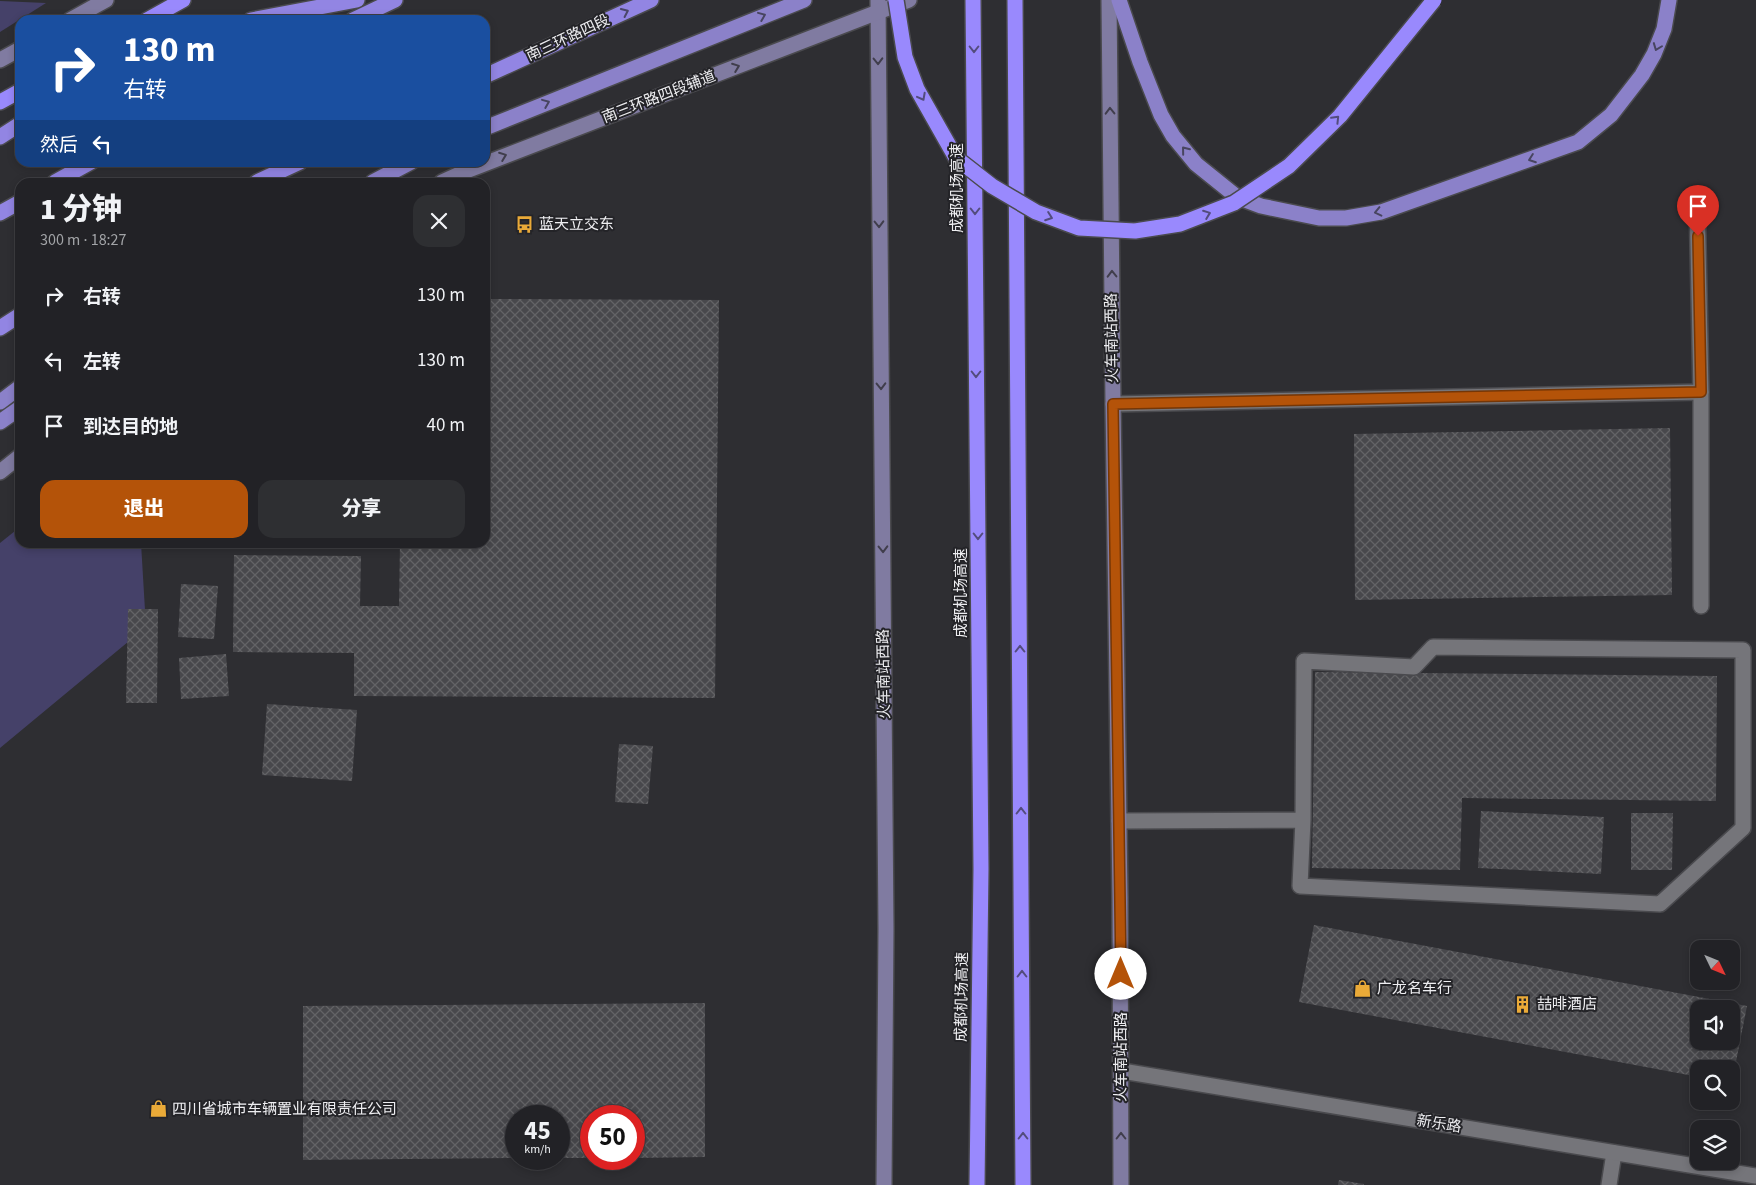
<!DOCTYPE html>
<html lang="zh">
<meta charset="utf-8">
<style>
:root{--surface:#222226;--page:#2e2f32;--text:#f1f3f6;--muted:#a2a4a7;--line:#3f3f43;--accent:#b45309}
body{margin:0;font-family:"Source Sans 3","Noto Sans SC",sans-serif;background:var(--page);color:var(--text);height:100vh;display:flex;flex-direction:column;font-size:19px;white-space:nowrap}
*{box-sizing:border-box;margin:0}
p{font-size:16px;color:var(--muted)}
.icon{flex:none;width:28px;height:28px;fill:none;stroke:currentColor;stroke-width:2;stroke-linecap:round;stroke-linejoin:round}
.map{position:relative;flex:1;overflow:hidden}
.side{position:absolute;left:15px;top:178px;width:475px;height:370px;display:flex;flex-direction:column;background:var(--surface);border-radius:15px;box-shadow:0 2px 8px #0003,0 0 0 1px var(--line)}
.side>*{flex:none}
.banner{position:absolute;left:15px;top:15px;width:475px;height:152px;border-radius:15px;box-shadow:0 2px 8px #0003,0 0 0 1px var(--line);background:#1a4fa0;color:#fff;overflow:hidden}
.needle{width:32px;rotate:133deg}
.controls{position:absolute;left:1690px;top:940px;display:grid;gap:10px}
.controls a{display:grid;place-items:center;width:50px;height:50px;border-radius:10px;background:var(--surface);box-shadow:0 2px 8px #0003,0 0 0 1px var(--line);font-size:25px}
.speed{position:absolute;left:505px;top:1105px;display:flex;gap:10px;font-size:25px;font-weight:700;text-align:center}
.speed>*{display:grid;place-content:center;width:65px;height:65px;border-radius:50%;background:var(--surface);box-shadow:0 2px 8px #0003,0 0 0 1px var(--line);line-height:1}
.speed small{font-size:12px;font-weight:400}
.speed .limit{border:8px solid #d22;background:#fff;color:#111}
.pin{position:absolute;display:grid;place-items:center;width:42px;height:42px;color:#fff;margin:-51px -21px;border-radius:50% 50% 50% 0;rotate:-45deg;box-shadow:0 0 5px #0007}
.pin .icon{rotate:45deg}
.me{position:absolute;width:55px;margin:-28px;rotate:0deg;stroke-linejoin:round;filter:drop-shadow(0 0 4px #0008)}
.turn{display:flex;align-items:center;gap:18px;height:105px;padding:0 25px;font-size:22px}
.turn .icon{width:65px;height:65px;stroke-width:2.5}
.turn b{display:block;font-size:35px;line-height:42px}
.then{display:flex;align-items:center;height:48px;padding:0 25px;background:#0003;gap:10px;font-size:19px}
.round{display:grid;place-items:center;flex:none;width:52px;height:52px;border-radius:15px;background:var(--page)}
.overview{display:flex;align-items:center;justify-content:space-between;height:85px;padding:0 25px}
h1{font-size:30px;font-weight:800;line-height:38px}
.button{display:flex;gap:10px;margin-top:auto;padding:10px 25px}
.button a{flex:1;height:58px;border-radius:15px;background:var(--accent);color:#fff;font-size:20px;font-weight:800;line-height:58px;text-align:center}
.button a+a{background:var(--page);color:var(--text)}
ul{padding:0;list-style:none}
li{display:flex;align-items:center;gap:15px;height:65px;padding:0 25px}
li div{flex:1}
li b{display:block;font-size:19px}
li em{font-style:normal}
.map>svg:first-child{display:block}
.green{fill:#454169}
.building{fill:url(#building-cross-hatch);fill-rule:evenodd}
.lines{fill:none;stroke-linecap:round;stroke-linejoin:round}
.service-casing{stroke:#4a4a4e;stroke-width:18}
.tertiary-casing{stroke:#4a4a4e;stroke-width:18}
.secondary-casing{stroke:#4a4a4e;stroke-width:18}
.primary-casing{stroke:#4a4a4e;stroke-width:18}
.trunk-casing{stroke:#4a4a4e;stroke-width:18}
.motorway-casing{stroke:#4a4a4e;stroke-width:18}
.service{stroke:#75757a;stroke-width:15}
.tertiary{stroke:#75757a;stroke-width:15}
.secondary{stroke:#807ba1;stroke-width:15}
.primary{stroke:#8b81c9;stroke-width:15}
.trunk{stroke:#9285e3;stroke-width:15}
.motorway{stroke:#9989fd;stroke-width:15}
.motorway-bridge-casing{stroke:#4a4a4e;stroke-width:18;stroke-linecap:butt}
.motorway-bridge{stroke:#9989fd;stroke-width:15}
.oneway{stroke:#4a4669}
.oneway2{stroke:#484560}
.oneway3{stroke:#534c7d}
.oneway4{stroke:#403e4c}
.route-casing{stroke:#753606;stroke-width:12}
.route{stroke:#b45309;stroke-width:9}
.labels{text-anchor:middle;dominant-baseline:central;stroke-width:4;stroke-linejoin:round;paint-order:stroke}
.street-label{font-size:15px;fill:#eeeef1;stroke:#242428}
.poi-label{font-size:15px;fill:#eeeef1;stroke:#242428;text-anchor:start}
</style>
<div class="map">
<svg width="1756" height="1185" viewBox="0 0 1756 1185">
<defs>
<pattern id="building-cross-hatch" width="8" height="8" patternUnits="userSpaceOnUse" patternTransform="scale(1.25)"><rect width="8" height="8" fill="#48484c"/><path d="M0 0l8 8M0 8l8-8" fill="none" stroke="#636366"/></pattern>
</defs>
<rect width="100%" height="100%" fill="#2e2e32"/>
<g class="green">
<polygon points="0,1 46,3 0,32"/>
<polygon points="20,527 20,542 141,543 146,627 0,748 0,543"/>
</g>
<g class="building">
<polygon points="485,299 719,300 715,698 354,696 354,653 233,652 234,555 361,556 360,606 399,606 400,542 485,542"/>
<polygon points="1670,428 1672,595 1355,600 1354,434"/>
<polygon points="181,584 218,586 214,639 178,637"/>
<polygon points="128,609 158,609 157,703 126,703"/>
<polygon points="226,654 229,696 181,699 179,658"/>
<polygon points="1315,672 1717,676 1716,801 1462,798 1460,870 1312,868"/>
<polygon points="267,704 357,710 352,781 262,775"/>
<polygon points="619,744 653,746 648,804 615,802"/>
<polygon points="1481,811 1604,817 1601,874 1478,868"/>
<polygon points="1631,813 1673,813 1672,870 1631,870"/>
<path d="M 1314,925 L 1747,1006 L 1732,1082 L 1731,1069 L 1699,1069 L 1699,1077 L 1299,1002 ZM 1699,1009 L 1731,1009 L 1731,1041 L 1699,1041 Z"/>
<polygon points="705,1003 705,1157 634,1158 634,1116 591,1116 591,1158 559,1158 559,1116 516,1116 516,1158 303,1160 303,1006"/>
<polygon points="1339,1180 1364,1184 1364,1185 1338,1185"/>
</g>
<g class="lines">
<defs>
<g id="service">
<polyline points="1701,392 1701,606"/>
<polyline points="1113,404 1701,392 1697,197"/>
<polyline points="1119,821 1303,820 1300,886 1660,904 1743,828 1743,650 1433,647 1414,667 1304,661 1303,820"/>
<polyline points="1609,1185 1614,1153"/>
</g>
<polyline id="tertiary" points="1122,1071 1756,1176"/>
<g id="secondary">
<polyline points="878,0 886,929 884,1185"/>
<polyline points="1109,0 1113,404 1120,897 1121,1185"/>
<polyline points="70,20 106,0"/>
<polyline points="0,60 20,49"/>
<polyline points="442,182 466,171 909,0"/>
<polyline points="0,472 20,456"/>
</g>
<g id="primary">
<polyline points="1119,0 1140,62 1161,115 1173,136 1196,164 1237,197 1261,206 1319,218 1346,218 1381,212 1578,142 1611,115 1642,75 1654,54 1664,29 1669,0"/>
<polyline points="485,128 804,0"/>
<polyline points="373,182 411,162"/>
<polyline points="0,402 20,387"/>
<polyline points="0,422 20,408"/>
</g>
<g id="trunk">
<polyline points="251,20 357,0"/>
<polyline points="353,20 395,0"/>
<polyline points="485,76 651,0"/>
<polyline points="0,137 20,124"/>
<polyline points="55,182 91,162"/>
<polyline points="257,182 300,162"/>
<polyline points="0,213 20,202"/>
<polyline points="0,328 20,315"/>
</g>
<g id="motorway">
<polyline points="973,0 981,869 977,1185"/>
<polyline points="1015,0 1023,1185"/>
<polyline points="147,20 183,0"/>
<polyline points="0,102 20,91"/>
</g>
</defs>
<use href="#service" class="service-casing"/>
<use href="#tertiary" class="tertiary-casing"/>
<use href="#secondary" class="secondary-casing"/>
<use href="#primary" class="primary-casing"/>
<use href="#trunk" class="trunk-casing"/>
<use href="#motorway" class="motorway-casing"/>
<use href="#service" class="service"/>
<use href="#tertiary" class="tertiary"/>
<use href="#secondary" class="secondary"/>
<use href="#primary" class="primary"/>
<use href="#trunk" class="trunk"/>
<use href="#motorway" class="motorway"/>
<defs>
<polyline id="motorway-bridge" points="896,0 905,57 917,89 956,158 992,186 1036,212 1079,228 1135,231 1180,224 1234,203 1289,166 1340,116 1434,0"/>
</defs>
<use href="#motorway-bridge" class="motorway-bridge-casing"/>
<use href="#motorway-bridge" class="motorway-bridge"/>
</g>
<defs><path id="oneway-chevron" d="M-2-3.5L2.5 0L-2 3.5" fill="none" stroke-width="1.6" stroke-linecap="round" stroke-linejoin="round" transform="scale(1.25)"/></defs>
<use class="oneway" href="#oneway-chevron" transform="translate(625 12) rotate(-25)"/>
<g class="oneway2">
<use href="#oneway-chevron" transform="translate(762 16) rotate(-22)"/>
<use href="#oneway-chevron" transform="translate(1657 47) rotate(111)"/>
<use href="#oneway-chevron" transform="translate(546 103) rotate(-22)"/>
<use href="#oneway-chevron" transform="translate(1185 150) rotate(-129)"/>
<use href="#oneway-chevron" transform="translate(1532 159) rotate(160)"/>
<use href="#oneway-chevron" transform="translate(1378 212) rotate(167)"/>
</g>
<g class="oneway3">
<use href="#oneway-chevron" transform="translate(974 49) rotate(90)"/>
<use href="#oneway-chevron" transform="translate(922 97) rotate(62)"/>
<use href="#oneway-chevron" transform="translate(1336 119) rotate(-46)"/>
<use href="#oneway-chevron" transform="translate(975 211) rotate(90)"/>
<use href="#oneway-chevron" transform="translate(1207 214) rotate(-21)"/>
<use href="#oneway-chevron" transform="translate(1049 217) rotate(20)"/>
<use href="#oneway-chevron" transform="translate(976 374) rotate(90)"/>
<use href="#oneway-chevron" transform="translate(978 536) rotate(90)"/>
<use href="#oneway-chevron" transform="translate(1020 649) rotate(-90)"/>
<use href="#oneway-chevron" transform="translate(1021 811) rotate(-90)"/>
<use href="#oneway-chevron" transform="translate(1022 974) rotate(-90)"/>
<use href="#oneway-chevron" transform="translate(1023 1136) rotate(-90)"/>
</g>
<g class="oneway4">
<use href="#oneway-chevron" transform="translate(878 61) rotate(89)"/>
<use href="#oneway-chevron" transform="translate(736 67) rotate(-21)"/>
<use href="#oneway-chevron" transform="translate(1110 111) rotate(-91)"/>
<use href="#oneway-chevron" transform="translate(503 156) rotate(-21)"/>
<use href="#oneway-chevron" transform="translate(879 224) rotate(89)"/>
<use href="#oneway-chevron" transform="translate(1112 274) rotate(-91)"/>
<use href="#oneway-chevron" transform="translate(881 386) rotate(89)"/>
<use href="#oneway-chevron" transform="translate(883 549) rotate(89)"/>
<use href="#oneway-chevron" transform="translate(1121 1136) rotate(-90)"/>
</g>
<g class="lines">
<defs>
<polyline id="route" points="1121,974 1113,404 1701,392 1698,236"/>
</defs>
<use href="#route" class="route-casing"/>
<use href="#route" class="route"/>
</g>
<defs>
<symbol id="bus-bare" viewBox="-9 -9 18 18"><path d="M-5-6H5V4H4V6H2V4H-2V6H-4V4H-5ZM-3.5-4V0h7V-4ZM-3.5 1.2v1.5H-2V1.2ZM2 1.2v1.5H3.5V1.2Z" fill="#eaaa38" stroke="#242428" stroke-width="2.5" paint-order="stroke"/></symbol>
<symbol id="shop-bare" viewBox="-9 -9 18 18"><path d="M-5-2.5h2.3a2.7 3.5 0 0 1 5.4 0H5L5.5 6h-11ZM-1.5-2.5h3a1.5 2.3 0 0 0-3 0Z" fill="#eaaa38" stroke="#242428" stroke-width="2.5" paint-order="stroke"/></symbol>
<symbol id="building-bare" viewBox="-9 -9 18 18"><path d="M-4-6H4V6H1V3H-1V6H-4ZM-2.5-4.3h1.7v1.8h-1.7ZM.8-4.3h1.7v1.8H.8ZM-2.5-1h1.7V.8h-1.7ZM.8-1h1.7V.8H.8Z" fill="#eaaa38" stroke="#242428" stroke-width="2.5" paint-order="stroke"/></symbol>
</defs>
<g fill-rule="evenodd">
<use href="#bus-bare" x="512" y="212" width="25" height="25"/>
<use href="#shop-bare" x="1350" y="976" width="25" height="25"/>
<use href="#building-bare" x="1510" y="992" width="25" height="25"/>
<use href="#shop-bare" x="146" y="1096" width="25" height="25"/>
</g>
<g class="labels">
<g class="street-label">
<text transform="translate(568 38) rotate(-25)">南三环路四段</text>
<text transform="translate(659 97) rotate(-21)">南三环路四段辅道</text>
<text transform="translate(957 188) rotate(-90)">成都机场高速</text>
<text transform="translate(1112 338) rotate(-91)">火车南站西路</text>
<text transform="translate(961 593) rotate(-90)">成都机场高速</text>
<text transform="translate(884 674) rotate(-91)">火车南站西路</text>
<text transform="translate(962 997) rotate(-89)">成都机场高速</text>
<text transform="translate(1121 1057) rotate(-90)">火车南站西路</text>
<text transform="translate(1439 1124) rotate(9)">新乐路</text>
</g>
<g class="poi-label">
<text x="539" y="224">蓝天立交东</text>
<text x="1377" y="988">广龙名车行</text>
<text x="1537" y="1004">喆啡酒店</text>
<text x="172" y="1109">四川省城市车辆置业有限责任公司</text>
</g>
</g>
</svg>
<div class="controls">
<a><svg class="needle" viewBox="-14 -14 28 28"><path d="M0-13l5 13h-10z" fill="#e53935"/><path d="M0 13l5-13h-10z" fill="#a2a4a7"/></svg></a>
<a><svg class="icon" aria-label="sound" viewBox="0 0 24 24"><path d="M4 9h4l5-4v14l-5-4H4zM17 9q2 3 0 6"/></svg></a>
<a><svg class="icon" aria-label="search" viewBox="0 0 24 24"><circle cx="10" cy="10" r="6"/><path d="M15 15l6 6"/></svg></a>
<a><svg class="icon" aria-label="layers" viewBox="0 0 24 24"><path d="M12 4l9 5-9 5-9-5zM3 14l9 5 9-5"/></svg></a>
</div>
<div class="speed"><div>45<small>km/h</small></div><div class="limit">50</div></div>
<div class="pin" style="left:1698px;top:236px;background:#d93025"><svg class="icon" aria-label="arrive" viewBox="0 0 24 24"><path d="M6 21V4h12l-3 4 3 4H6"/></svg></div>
<svg class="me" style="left:1121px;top:974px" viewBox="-20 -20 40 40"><circle r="19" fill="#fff"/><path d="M0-13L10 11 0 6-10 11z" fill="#b45309"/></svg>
<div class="banner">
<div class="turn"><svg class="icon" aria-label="right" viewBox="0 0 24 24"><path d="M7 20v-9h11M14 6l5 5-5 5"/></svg><div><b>130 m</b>右转</div></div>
<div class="then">然后<svg class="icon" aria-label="left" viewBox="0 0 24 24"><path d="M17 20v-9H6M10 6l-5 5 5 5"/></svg></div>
</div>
<section class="side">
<div class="overview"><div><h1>1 分钟</h1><p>300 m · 18:27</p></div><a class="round"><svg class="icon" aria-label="close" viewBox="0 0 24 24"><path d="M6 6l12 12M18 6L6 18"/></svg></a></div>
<ul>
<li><svg class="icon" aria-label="right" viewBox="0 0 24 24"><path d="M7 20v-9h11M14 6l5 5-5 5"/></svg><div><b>右转</b></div><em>130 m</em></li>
<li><svg class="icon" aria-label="left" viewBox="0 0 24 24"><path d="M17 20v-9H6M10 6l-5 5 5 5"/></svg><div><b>左转</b></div><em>130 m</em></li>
<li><svg class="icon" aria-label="arrive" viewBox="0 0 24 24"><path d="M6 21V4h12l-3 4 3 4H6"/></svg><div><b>到达目的地</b></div><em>40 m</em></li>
</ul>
<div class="button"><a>退出</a><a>分享</a></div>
</section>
</div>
